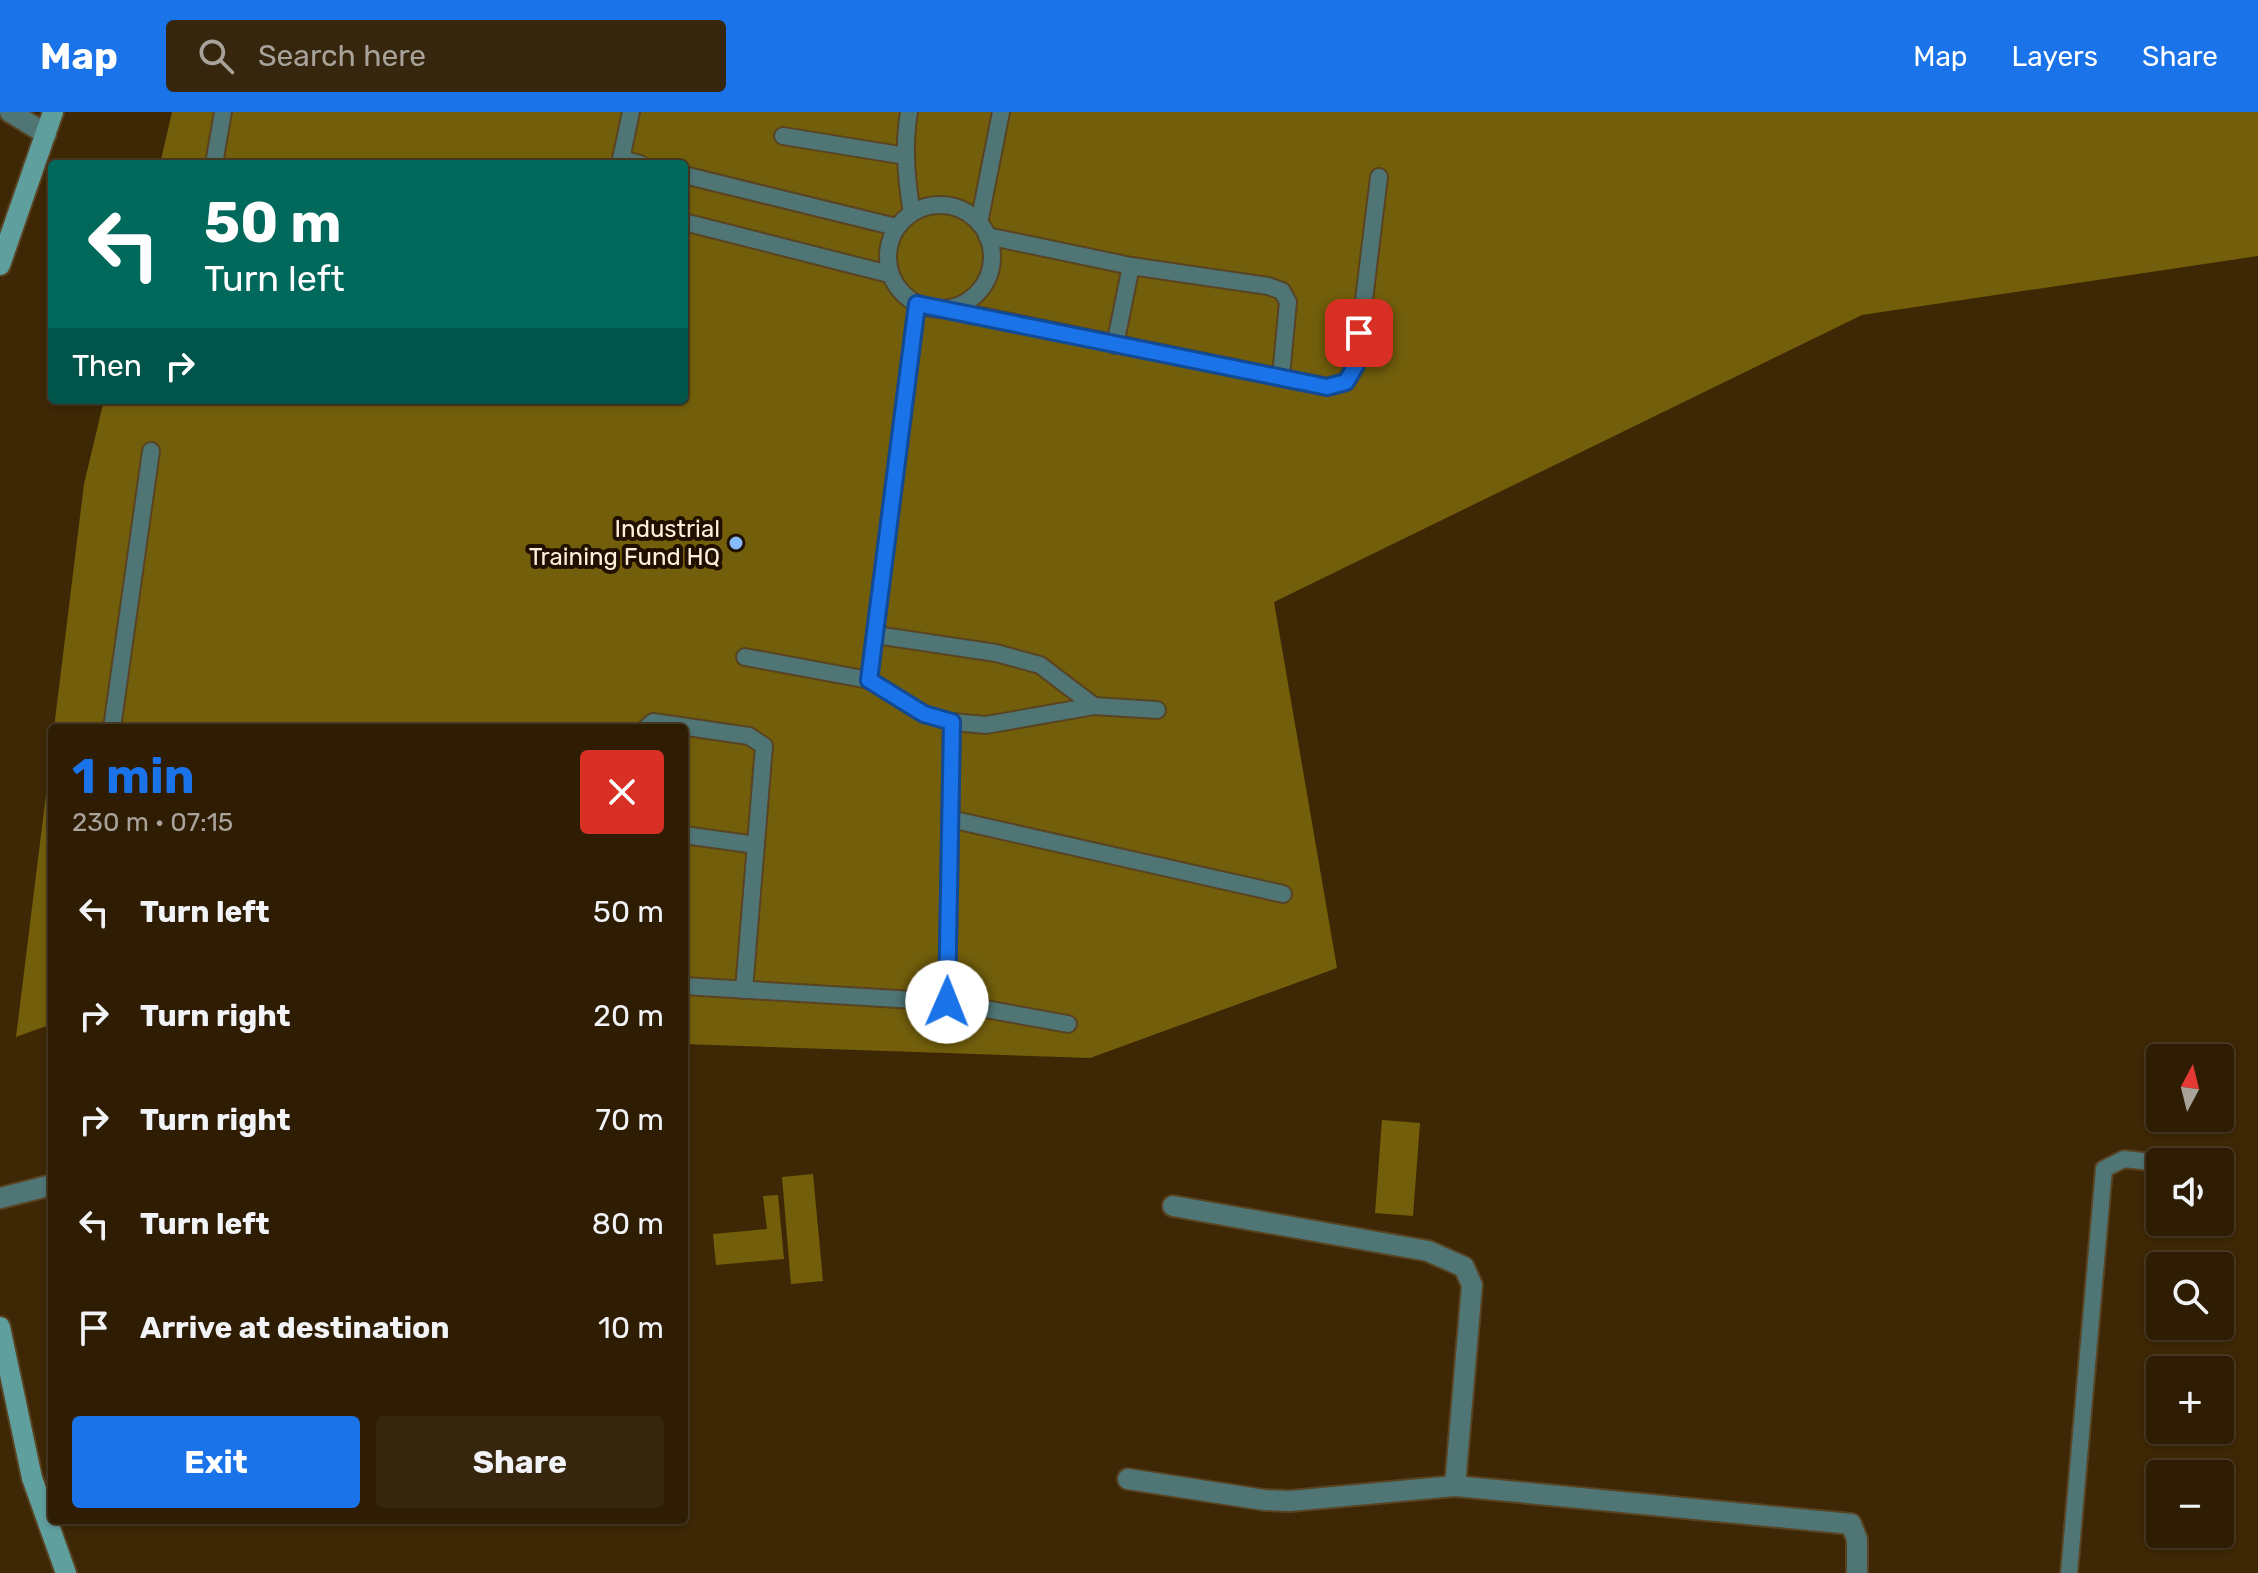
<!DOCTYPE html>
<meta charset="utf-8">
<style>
:root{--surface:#2e1d03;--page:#36260d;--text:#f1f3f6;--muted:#a7a29a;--line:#493b25;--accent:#1a73e8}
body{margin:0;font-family:Rubik,sans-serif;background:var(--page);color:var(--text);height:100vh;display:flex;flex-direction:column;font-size:30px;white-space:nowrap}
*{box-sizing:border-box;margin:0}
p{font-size:26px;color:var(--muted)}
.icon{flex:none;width:44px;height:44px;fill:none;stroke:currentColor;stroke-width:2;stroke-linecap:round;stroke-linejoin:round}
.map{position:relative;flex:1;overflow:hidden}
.details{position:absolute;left:48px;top:612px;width:640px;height:800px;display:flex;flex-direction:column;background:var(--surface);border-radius:8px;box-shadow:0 2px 6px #0004,0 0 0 2px var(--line)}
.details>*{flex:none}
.top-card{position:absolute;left:48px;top:48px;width:640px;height:244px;border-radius:8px;box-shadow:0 2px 6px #0004,0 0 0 2px var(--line);background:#00695c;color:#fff;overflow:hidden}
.needle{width:52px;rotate:7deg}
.tools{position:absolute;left:2146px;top:932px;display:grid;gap:16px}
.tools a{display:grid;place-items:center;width:88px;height:88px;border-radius:8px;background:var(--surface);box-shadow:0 2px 6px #0004,0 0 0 2px var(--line);font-size:40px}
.pin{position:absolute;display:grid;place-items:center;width:68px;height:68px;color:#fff;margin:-34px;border-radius:16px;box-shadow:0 4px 12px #0006}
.me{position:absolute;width:88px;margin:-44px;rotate:1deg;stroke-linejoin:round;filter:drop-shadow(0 0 6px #0008)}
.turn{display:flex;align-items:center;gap:28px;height:168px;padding:0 24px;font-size:36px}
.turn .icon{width:104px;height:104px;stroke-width:2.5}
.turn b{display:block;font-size:56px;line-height:68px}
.then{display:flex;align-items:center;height:76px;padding:0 24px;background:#0003;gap:16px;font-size:30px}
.round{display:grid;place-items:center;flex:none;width:84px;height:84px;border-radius:8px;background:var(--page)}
.overview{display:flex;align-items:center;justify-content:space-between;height:136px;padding:0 24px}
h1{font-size:48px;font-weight:700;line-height:60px;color:var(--accent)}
.action{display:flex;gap:16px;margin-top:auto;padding:16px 24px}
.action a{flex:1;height:92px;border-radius:8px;background:var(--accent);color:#fff;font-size:32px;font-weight:700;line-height:92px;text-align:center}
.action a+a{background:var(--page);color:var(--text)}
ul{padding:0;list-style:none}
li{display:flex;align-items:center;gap:24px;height:104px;padding:0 24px}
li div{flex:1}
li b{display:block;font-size:30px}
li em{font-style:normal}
header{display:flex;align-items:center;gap:48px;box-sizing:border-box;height:112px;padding:0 40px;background:var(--accent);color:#fff}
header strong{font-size:38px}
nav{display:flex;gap:44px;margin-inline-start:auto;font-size:28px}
.search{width:560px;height:72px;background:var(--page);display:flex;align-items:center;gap:20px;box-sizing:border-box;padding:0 28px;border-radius:8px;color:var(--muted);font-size:30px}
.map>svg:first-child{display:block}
.building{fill:#735f0b}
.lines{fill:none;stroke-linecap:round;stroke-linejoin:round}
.service-casing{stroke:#584322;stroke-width:20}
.minor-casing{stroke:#584322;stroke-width:24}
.secondary-casing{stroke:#584322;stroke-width:24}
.service{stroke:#4f7575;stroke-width:16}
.minor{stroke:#4f7575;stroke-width:20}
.secondary{stroke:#5f9f9e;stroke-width:20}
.route-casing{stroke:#114b97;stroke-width:20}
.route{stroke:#1a73e8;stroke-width:14}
.poi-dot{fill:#86bbfb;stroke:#211000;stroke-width:3}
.labels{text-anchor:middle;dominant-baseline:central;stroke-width:8;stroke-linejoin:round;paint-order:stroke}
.poi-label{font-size:24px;fill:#feefdd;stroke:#211000;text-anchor:end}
</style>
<header>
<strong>Map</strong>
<div class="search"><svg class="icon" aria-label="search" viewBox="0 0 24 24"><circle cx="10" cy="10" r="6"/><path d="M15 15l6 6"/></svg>Search here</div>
<nav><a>Map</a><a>Layers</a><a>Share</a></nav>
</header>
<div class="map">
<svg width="2258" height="1461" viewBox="0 0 2258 1461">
<rect width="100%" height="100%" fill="#3d2704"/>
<g class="building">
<polygon points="172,0 2258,0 2258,144 1862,203 1274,490 1337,856 1090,946 684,932 684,616 54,616 84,372 104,288 684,288 684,52 160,52"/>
<polygon points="50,650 52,912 16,925"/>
<polygon points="1382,1008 1420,1011 1413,1104 1375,1101"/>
<polygon points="813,1062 823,1169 791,1172 782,1065"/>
<polygon points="778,1083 784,1147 716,1153 713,1122 767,1117 763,1084"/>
</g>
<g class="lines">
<defs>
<g id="service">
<path d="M 909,0 C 903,34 906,67 912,101"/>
<polyline points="783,24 906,44"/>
<polyline points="621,47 640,52"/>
<polyline points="214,52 223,0"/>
<polyline points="620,52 631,0"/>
<polyline points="684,63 896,115"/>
<circle cx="940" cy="145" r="52"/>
<polyline points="684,110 889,162"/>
<polyline points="979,111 1001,0"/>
<polyline points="987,124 1131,154 1268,174 1282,179 1288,190 1281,264"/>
<polyline points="947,197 1327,275 1346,270 1356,253 1379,65"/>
<polyline points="1115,233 1131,154"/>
<polyline points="876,523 996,541 1040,553 1094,594"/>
<polyline points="745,545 869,568 924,602 952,610 986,613 1094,594 1157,598"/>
<polyline points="869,568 917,192"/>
<polyline points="112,616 151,339"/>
<polyline points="646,616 653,610 749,624 764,634 744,878"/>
<polyline points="950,707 1283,782"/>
<polyline points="684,723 756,733"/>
<polyline points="684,874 947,890 1068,912"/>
<polyline points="947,890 952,610"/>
<polyline points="2069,1461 2104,1057 2124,1047 2160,1051"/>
</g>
<g id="minor">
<polyline points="10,0 46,22"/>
<polyline points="0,1086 52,1073"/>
<polyline points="1173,1094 1428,1139 1464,1155 1472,1173 1455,1374"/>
<polyline points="1128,1367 1264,1388 1290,1389 1455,1374 1851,1412 1857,1427 1857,1461"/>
</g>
<g id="secondary">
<polyline points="0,153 53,0"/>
<polyline points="0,1215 32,1366 66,1461"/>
</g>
</defs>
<use href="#service" class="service-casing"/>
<use href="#minor" class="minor-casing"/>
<use href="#secondary" class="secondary-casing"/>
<use href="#service" class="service"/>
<use href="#minor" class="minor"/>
<use href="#secondary" class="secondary"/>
</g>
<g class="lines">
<defs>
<polyline id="route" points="947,890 952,610 924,602 869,568 917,192 1327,275 1346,270 1356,253 1359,221"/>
</defs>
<use href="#route" class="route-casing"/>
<use href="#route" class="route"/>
</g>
<circle class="poi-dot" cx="736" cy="431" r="8"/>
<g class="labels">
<g class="poi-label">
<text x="720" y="417">Industrial<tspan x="720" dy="28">Training Fund HQ</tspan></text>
</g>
</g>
</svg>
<div class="tools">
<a><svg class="needle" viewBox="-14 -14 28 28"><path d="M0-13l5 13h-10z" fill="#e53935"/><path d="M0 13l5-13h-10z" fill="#a7a29a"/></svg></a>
<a><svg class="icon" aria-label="sound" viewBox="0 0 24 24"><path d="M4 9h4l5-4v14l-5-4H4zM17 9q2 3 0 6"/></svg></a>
<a><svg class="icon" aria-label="search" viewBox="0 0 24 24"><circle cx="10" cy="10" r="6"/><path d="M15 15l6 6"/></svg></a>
<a>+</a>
<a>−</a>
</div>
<div class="pin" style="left:1359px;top:221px;background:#d93025"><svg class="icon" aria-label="arrive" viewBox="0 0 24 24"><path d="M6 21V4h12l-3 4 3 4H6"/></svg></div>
<svg class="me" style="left:947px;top:890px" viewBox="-20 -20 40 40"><circle r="19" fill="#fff"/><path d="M0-13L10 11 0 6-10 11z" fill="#1a73e8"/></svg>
<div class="top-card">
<div class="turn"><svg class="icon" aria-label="left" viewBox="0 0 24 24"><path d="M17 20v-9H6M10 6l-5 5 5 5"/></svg><div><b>50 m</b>Turn left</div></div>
<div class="then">Then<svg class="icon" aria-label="right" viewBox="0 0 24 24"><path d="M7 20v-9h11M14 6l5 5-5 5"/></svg></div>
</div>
<section class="details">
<div class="overview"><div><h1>1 min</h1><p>230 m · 07:15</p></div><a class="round" style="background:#d93025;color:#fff"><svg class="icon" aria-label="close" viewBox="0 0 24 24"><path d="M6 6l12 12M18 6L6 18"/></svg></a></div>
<ul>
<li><svg class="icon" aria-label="left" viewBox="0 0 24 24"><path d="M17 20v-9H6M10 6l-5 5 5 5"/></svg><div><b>Turn left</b></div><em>50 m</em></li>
<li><svg class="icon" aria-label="right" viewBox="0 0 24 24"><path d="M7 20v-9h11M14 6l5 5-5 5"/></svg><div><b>Turn right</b></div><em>20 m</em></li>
<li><svg class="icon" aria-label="right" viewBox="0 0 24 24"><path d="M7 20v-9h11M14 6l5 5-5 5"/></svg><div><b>Turn right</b></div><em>70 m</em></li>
<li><svg class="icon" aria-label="left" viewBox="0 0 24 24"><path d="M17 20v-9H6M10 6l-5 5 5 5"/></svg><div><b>Turn left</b></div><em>80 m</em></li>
<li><svg class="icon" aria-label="arrive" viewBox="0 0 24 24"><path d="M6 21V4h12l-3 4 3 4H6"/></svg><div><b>Arrive at destination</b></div><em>10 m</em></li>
</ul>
<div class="action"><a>Exit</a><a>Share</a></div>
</section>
</div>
